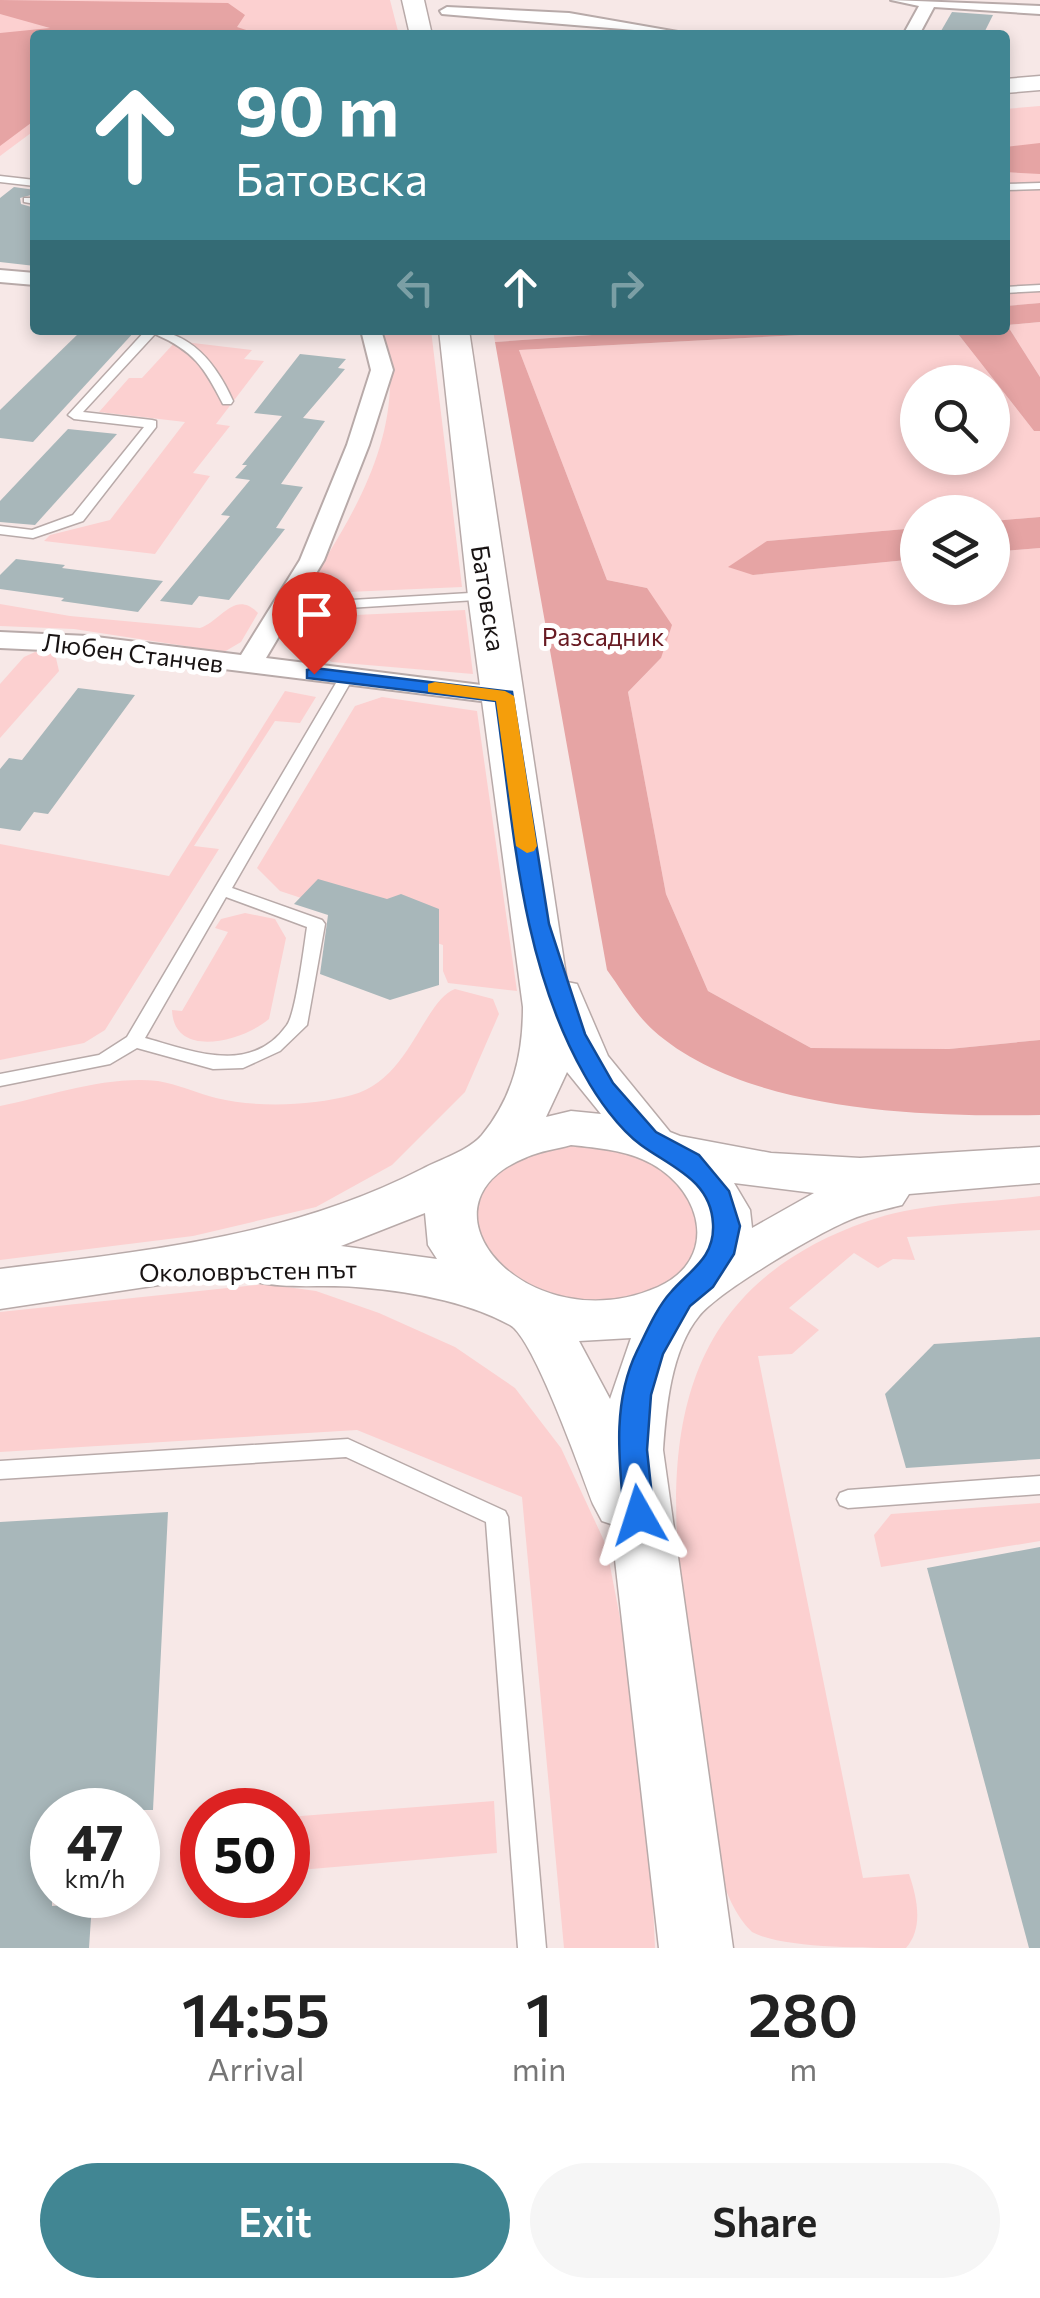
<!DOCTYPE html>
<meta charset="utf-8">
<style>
:root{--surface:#fff;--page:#f6f6f6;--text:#222;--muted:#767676;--accent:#418693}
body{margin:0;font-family:Commissioner,sans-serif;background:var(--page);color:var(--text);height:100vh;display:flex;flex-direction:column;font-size:38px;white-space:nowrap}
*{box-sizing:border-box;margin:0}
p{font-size:32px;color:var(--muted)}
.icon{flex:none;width:55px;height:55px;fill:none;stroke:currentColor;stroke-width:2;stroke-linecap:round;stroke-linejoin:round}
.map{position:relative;height:1948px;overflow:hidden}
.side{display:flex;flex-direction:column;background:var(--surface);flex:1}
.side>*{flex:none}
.top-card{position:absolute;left:30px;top:30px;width:980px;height:305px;border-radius:10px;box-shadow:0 5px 15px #0003;background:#418693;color:#fff;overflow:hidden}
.tools{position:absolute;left:900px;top:365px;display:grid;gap:20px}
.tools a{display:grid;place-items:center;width:110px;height:110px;border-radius:50%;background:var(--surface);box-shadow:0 5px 15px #0003;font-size:50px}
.speed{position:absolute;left:30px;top:1788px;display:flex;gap:20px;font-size:50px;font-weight:700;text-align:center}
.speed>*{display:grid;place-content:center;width:130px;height:130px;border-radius:50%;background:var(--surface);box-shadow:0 5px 15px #0003;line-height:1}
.speed small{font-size:25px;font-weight:400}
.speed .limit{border:15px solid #d22;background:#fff;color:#111}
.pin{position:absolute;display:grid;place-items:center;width:85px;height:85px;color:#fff;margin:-102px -42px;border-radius:50% 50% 50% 0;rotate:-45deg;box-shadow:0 0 10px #0007}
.pin .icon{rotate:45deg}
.me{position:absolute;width:110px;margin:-55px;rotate:354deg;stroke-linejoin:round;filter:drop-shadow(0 0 8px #0008)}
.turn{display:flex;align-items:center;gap:35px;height:210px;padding:0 40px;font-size:45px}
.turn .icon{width:130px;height:130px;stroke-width:2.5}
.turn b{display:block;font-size:70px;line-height:85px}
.lanes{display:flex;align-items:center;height:95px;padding:0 40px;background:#0003;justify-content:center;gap:50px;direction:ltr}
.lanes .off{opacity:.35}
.eta{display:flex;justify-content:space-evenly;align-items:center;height:170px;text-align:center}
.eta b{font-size:60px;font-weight:600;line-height:70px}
.action{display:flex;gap:20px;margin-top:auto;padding:20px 40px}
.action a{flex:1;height:115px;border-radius:60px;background:var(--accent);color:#fff;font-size:40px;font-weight:600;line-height:115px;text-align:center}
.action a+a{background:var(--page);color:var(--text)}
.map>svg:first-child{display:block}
.green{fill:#fcd0d0;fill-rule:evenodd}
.forest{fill:#e6a4a4}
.building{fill:#a8b7ba}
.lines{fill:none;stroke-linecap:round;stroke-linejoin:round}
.lane-casing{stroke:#b8aaa9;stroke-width:3}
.street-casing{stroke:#b8aaa9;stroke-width:4}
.secondary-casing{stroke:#b8aaa9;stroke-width:3}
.lane{fill:#fff;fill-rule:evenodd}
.street{fill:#fff;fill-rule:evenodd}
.secondary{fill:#fff;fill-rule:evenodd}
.route{fill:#1a73e8;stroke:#114b97;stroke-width:2.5}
.slow{fill:#f59e0b}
.labels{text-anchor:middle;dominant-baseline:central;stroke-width:10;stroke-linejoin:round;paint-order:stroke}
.street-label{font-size:25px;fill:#181313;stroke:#fff}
.park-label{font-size:25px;fill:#681b23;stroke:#fff}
</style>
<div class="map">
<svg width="1040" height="1948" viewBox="0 0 1040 1948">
<rect width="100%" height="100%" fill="#f7e8e7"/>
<g class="green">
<polygon points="0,0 390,0 399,35 35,35 35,130 0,156"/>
<polygon points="1040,106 1040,303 1005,306 1005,109"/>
<polygon points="1040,322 1040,377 1007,325"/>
<path d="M 383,330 L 431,330 L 462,587 L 302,594 C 354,517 410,426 383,330 Z"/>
<polygon points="493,330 662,330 495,342"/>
<path d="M 895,330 L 955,330 L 1034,431 L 1040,431 L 1040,517 L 993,521 L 992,512 L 918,512 L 917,528 L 767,541 L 753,575 L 917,559 L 918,588 L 992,588 L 993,552 L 1040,548 L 1040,1040 L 949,1049 L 811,1048 L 708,991 L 666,894 L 628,692 L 661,658 L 647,588 L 607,580 L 519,350 ZM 918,382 L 992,382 L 992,458 L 918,458 Z"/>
<polygon points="176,341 252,350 244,359 264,361 216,424 230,426 193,473 210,476 155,554 44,541 50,535 110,520 185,422 99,412 129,378 142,378"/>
<path d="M 0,604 L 70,616 L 200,628 C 221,621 235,589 258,613 L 241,642 L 224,652 L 74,629 L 0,626 Z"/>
<polygon points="465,610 473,674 332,662 299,644 302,630 333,616"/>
<polygon points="35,652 55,654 59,671 0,738 0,684 24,657"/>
<polygon points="285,691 316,697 300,723 275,721 194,846 219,849 105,1030 84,1043 0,1060 0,844 169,876"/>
<polygon points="382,697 477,711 517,991 448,983 443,971 443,945 280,891 257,868 355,706"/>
<path d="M 245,913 L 275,919 L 286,938 L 269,1019 C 245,1040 174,1061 172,1010 L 182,1011 L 228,932 L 215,928 L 221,919 Z"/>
<path d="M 455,989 L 493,999 L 499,1014 L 465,1092 L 392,1165 L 316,1207 L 193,1236 L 0,1260 L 0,1106 C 49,1096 107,1075 158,1081 C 177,1084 197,1093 216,1098 C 257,1108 311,1106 352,1095 C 410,1080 423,1001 455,989 Z"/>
<path d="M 591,1140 L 665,1161 L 706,1209 L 692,1266 L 665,1288 L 627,1302 L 542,1299 L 481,1258 L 472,1201 C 505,1150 535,1151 591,1140 Z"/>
<path d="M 1040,1196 L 1040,1230 L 907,1237 L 915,1260 L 893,1259 L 878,1268 L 854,1253 L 789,1308 L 819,1330 L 792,1354 L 758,1356 L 863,1878 L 909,1874 C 917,1897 924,1928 906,1948 C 864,1948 781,1948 752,1932 C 706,1888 706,1777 698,1715 C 669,1515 630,1304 868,1221 C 920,1202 985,1203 1040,1196 Z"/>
<polygon points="265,1284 316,1291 379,1313 455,1347 515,1388 561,1448 606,1545 630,1670 647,1781 655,1948 564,1948 522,1497 357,1430 0,1452 0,1312"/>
<polygon points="1040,1503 1040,1541 881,1567 874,1535 891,1514"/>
<polygon points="494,1801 497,1853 288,1871 288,1817"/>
</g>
<g class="forest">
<polygon points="0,0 228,3 245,15 237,27 261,35 35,35 35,120 0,146 0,33 50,28 0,14"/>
<polygon points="1040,143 1040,174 1005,172 1005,147"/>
<polygon points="1040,303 1040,322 1007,325 1040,377 1040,431 1034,431 955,330 1005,330 1005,306"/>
<path d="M 662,330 L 895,330 L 519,350 L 607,580 L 647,588 L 672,625 L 661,658 L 628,692 L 666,894 L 708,991 L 811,1048 L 949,1049 L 1040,1040 L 1040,1115 C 924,1117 744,1112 653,1030 C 635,1014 621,989 607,970 L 495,342 Z"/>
<polygon points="1040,517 1040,548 993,552 993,521"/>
<polygon points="917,528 917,559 753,575 728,567 767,541"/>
</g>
<g class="building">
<polygon points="952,12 993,15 983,35 941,31"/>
<polygon points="14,187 35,190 35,194 20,198 21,204 35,208 35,266 0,262 0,198"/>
<polygon points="136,330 33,442 0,438 0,410 80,332"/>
<polygon points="300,354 346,359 338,368 345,369 303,418 325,421 281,484 303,487 276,528 285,529 229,600 199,596 192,605 160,601 230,516 221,515 250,480 235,478 247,465 242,465 282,416 254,413"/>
<polygon points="68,429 117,434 35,525 0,522 0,501"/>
<polygon points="16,559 65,565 62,568 163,581 138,612 61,601 64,598 0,589 0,575"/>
<polygon points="78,688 135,695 48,814 34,812 20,831 0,828 0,769 9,758 22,760"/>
<polygon points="318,879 387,899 401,894 439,909 439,985 390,1000 320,974 328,915 294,904"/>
<polygon points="1040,1337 1040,1459 906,1468 885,1394 934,1344"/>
<polygon points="168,1512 153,1810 52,1810 52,1906 92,1903 89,1948 0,1948 0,1522"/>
<polygon points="1040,1547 1040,1948 1029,1948 927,1568"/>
</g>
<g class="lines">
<defs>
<g id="lane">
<polygon points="0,176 35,180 35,186 0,182"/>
<polygon points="1040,183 1040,189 1005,190 1005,184"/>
<polygon points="24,198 35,198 35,204 24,202"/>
<polygon points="1040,285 1040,291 1005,293 1005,287"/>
<path d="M 146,330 C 190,330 216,363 233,401 L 231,404 L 223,404 C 204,367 194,351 155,334 L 83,412 L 152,420 L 156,421 L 156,427 L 83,521 L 33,538 L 0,534 L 0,526 L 32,530 L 73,515 L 144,427 L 74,419 L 68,415 Z"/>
<polygon points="487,592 492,593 492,599 284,612 277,608 284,604"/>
<path d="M 346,674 L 353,678 L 232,888 L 322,920 L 325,924 L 307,1025 L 280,1051 L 243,1068 L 213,1069 L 137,1048 L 110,1064 L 0,1086 L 0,1074 L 99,1055 L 127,1037 L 339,678 ZM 226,897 L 307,927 C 304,946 296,1013 287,1025 C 251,1076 193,1051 145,1038 Z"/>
<polygon points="348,1439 505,1511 508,1517 546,1948 518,1948 486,1522 346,1457 0,1479 0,1461"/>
<polygon points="1040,1476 1040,1494 848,1508 840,1505 837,1499 840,1493 848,1490"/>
</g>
<g id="street">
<polygon points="891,0 1040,6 1040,14 934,7 919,35 903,35 919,6"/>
<polygon points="447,7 569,13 695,35 442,14 440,11"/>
<polygon points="0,270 35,273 35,285 0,282"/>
<polygon points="361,330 381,330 393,370 369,445 324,560 266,658 505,688 519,696 515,702 505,704 88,652 0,648 0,632 88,636 241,655 300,560 347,445 371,370"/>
</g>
<g id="secondary">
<polygon points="402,0 424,0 432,35 410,35"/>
<polygon points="1040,76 1040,90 1005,93 1005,79"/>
<path d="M 439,330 L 469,330 L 567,982 L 577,984 L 608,1056 L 670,1132 L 680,1136 L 771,1153 L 860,1158 L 1040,1147 L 1040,1183 L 909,1194 L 902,1205 C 887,1209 871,1212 857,1217 C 824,1229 720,1290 699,1316 C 671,1350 666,1408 663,1450 L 733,1948 L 659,1948 L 611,1524 L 602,1521 L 593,1504 C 581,1473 534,1338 510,1325 C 464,1300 407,1291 356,1287 C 320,1284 283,1290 249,1280 L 245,1272 L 0,1309 L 0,1269 C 146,1251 290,1237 422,1169 C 441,1159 468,1151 482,1135 C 513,1097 523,1055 523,1007 L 468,596 ZM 567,1072 L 601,1114 L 571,1111 L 546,1117 ZM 571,1145 C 599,1148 627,1150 652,1164 C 704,1193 718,1260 658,1287 C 530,1344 404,1206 527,1157 C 540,1151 557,1149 571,1145 ZM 734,1183 L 814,1193 L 752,1228 L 750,1210 ZM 425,1213 L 428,1245 L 437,1259 L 341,1246 ZM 631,1338 L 610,1399 L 579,1341 Z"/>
</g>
</defs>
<use href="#lane" class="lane-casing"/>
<use href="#street" class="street-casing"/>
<use href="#secondary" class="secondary-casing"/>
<use href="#lane" class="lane"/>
<use href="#street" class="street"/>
<use href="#secondary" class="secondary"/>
</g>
<path class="route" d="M 314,668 L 512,692 L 549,924 L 585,1034 L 613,1083 L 656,1132 L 699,1155 L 729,1191 L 740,1226 L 734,1254 L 713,1287 L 690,1306 L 663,1354 L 651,1395 L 647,1450 L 654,1515 L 649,1523 L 629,1523 L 624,1515 C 619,1460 612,1402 637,1351 C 646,1333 657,1307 671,1292 C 690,1270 715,1258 713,1224 C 711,1180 671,1167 641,1145 C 619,1129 597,1098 584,1074 C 520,961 514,828 496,701 L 307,678 L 307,670 Z"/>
<polygon class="slow" points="435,682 505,691 514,696 537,846 534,851 527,853 516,846 496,701 428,692 428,684"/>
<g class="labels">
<g class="street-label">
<text transform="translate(489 598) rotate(81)">Батовска</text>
<text transform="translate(133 652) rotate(7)">Любен Станчев</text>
<text transform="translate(248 1270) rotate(-1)">Околовръстен път</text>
</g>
<g class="park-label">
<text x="603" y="636">Разсадник</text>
</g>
</g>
</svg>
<div class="tools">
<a><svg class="icon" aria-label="search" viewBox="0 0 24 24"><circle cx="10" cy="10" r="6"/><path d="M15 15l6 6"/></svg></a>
<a><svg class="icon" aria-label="layers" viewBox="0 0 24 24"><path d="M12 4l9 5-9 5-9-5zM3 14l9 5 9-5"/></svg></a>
</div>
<div class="speed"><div>47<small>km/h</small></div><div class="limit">50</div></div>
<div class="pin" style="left:314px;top:674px;background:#d93025"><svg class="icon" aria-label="arrive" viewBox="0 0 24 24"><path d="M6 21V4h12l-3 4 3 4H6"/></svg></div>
<svg class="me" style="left:639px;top:1515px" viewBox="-20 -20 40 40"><path d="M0-17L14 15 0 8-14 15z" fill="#1a73e8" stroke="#fff" stroke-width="4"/></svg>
<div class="top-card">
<div class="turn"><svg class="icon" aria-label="ahead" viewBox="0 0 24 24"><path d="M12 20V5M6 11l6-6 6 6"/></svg><div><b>90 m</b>Батовска</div></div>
<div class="lanes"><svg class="icon off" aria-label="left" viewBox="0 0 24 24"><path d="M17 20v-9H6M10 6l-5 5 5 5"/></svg><svg class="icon" aria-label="ahead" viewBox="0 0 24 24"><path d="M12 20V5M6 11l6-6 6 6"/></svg><svg class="icon off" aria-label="right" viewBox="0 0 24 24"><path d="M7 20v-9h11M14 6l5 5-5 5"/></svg></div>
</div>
</div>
<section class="side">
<div class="eta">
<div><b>14:55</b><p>Arrival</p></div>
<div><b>1</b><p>min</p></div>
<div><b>280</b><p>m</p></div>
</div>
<div class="action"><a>Exit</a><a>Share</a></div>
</section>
